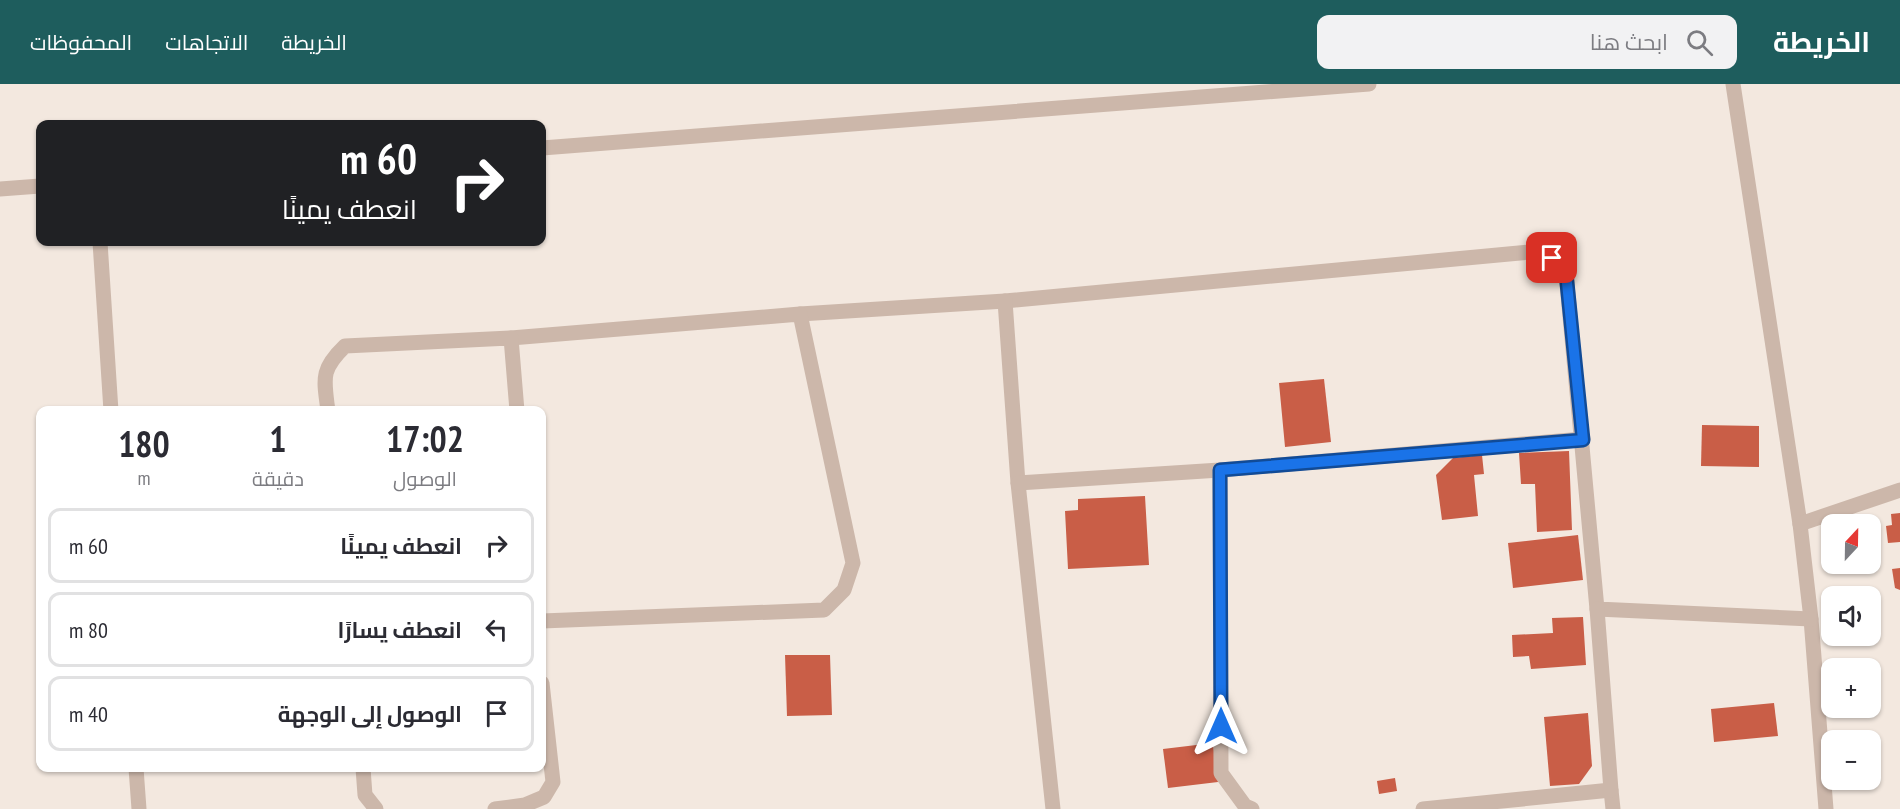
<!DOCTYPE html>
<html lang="ar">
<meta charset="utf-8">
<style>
:root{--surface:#fff;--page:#f2f2f3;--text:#2b2b33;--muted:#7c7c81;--line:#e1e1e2;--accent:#1e5d5d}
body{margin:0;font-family:"PT Sans Narrow",Cairo,sans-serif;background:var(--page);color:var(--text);direction:rtl;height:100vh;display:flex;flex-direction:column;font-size:22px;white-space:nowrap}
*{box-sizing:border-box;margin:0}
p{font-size:20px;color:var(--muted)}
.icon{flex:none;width:33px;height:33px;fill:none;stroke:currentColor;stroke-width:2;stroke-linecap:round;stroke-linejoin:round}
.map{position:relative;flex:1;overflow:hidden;direction:ltr}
.side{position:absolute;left:36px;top:322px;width:510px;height:366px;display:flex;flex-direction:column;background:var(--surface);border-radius:12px;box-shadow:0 2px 4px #0004;direction:rtl}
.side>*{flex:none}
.top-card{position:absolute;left:36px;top:36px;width:510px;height:126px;border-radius:12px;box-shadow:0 2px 4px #0004;direction:rtl;background:#202124;color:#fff;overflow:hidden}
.needle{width:39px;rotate:22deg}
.tools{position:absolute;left:1821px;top:430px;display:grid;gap:12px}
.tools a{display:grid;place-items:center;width:60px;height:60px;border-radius:12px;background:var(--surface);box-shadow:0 2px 4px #0004;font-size:30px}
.pin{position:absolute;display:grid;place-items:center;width:51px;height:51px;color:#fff;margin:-26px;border-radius:12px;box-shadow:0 3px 9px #0006}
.me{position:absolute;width:66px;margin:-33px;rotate:0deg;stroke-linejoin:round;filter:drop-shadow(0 0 4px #0008)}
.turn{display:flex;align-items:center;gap:21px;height:126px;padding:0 30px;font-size:27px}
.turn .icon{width:78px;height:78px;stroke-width:2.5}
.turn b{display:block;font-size:42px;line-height:51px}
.eta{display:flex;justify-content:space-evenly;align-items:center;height:102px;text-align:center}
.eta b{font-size:36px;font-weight:700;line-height:42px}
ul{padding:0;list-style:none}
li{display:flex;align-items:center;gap:18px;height:75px;margin:0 12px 9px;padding:0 18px;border:3px solid var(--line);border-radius:12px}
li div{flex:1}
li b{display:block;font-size:22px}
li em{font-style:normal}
header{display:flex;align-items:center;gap:36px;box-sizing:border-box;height:84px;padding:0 30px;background:var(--accent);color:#fff}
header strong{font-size:28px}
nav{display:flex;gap:33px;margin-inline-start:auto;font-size:21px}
.search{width:420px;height:54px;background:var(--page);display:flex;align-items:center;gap:15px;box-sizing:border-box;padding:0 21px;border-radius:12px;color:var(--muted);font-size:22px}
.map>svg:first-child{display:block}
.building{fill:#c95e47}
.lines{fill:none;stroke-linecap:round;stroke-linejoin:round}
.street{stroke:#ccb7aa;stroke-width:15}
.route-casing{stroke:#114b97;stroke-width:15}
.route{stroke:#1a73e8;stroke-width:10}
</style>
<header>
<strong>الخريطة</strong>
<div class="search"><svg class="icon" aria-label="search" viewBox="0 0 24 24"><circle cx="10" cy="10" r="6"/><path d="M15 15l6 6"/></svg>ابحث هنا</div>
<nav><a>الخريطة</a><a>الاتجاهات</a><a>المحفوظات</a></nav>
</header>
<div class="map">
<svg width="1900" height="725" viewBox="0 0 1900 725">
<rect width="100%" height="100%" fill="#f3e8df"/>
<g class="building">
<polygon points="1324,295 1331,358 1285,363 1279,299"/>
<polygon points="1702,341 1759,342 1759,383 1701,382"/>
<polygon points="1569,367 1572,446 1537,448 1535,400 1521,400 1519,369"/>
<polygon points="1482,371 1484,390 1474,391 1478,432 1442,436 1436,391 1453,374"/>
<polygon points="1145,412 1149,481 1068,485 1065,427 1078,426 1078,415"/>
<polygon points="1900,429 1900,458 1888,459 1886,442 1892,441 1891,430"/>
<polygon points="1578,451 1583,496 1513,504 1508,459"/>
<polygon points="1900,484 1900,506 1895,504 1892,485"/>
<polygon points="1583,533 1586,581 1531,585 1529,572 1513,573 1512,551 1553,549 1552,534"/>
<polygon points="785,571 830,571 832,631 787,632"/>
<polygon points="1774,619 1778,652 1714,658 1711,625"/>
<polygon points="1588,629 1592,682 1579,700 1550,702 1544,633"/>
<polygon points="1213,659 1218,698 1168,704 1163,665"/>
<polygon points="1395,694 1397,707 1379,710 1377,697"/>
</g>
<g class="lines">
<g class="street">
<polyline points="1733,0 1800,440 1811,535 1826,725"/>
<polyline points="542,64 1369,0"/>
<polyline points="0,105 40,102"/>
<polyline points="100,158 111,327"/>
<polyline points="1005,217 1530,168 1552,174 1566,189 1597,525 1811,535"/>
<polyline points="800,230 1005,217 1018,399 1053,725"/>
<polyline points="511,254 800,230 853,479 844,506 824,526 542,537"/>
<path d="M 328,327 C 324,295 320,286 345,262 L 511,254 L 517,327"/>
<polyline points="1220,386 1221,689 1245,722 1252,725"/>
<polyline points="1018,399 1220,386 1583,355"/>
<polyline points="1800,440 1900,406"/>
<polyline points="136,684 139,725"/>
<polyline points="363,684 365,711 376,725"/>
<polyline points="1611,706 1613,725"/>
<polyline points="495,725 525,721 544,713 553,698 542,599"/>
<polyline points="1423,725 1611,706 1597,525"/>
</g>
</g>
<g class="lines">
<defs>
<polyline id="route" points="1221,642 1220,386 1583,356 1566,189 1552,174"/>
</defs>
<use href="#route" class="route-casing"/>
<use href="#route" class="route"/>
</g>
</svg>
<div class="tools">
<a><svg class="needle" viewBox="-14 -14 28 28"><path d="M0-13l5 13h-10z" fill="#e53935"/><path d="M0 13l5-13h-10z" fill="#7c7c81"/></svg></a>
<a><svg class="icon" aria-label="sound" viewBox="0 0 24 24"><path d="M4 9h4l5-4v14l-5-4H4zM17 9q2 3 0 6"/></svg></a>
<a>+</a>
<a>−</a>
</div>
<div class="pin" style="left:1552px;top:174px;background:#d93025"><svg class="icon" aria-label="arrive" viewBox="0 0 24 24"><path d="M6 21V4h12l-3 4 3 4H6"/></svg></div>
<svg class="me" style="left:1221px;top:642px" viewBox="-20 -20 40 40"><path d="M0-17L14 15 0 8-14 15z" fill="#1a73e8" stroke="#fff" stroke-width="4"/></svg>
<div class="top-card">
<div class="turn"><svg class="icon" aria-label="right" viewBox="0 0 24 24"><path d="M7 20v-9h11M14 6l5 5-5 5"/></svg><div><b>60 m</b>انعطف يمينًا</div></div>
</div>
<section class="side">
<div class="eta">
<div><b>17:02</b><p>الوصول</p></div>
<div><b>1</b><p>دقيقة</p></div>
<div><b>180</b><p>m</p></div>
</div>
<ul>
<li><svg class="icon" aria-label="right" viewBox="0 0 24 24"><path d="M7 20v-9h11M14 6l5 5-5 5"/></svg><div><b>انعطف يمينًا</b></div><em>60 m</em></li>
<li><svg class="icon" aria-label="left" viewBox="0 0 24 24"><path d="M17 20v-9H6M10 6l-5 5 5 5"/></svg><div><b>انعطف يسارًا</b></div><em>80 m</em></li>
<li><svg class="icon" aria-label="arrive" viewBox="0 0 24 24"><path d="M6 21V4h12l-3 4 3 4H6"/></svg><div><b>الوصول إلى الوجهة</b></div><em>40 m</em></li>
</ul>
</section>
</div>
